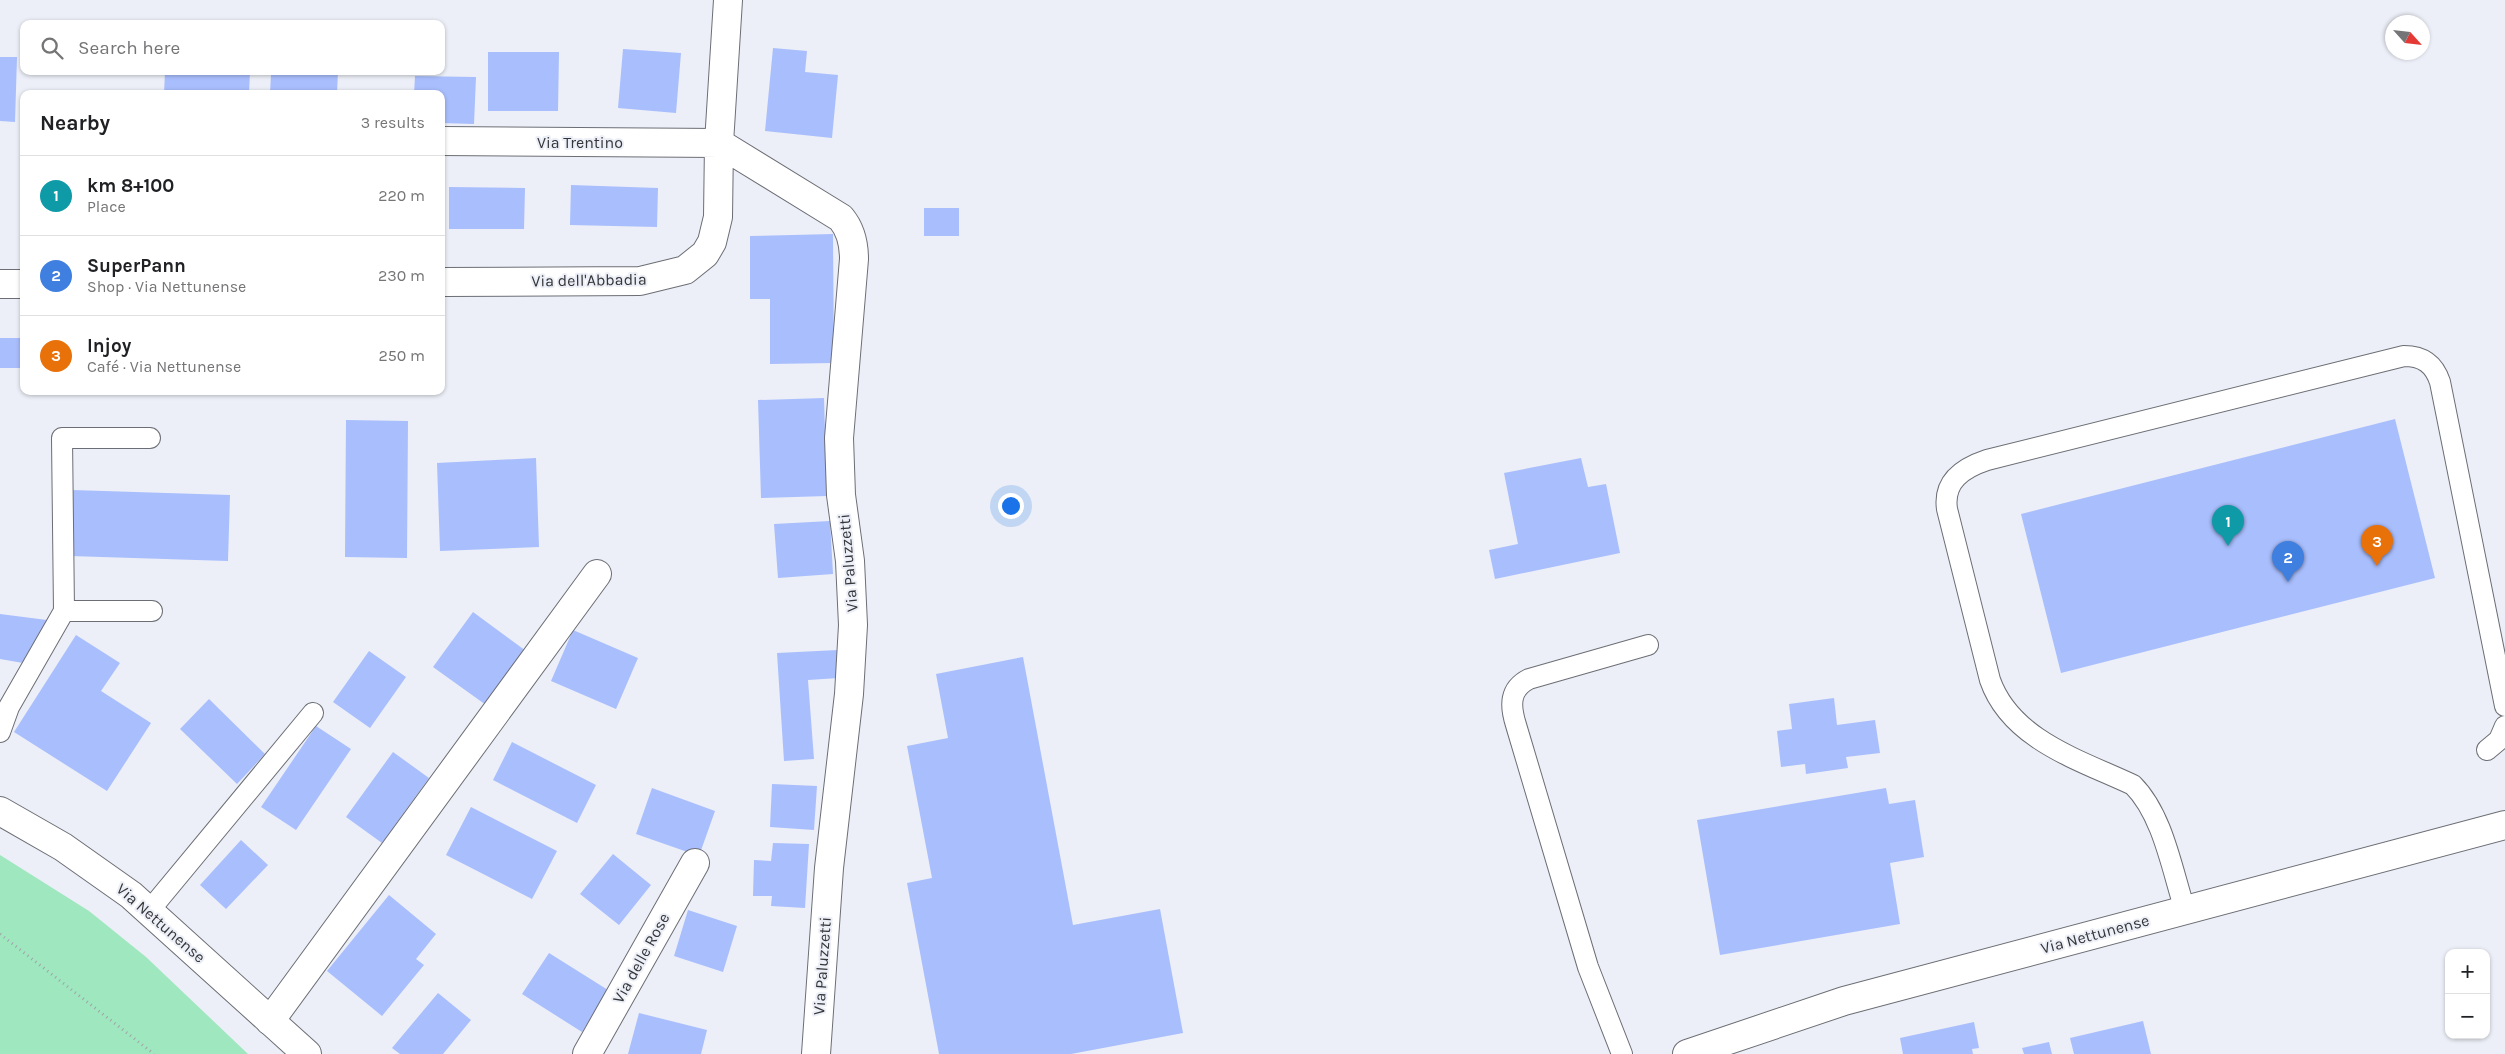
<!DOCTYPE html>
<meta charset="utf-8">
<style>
body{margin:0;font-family:Karla,sans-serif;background:#f6f6f6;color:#202124}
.controls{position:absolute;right:15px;bottom:15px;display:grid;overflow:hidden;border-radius:10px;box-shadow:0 1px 4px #0004}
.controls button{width:45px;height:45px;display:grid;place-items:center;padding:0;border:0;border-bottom:1px solid #e0e0e0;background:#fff;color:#202124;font:25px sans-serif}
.compass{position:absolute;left:2385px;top:15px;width:45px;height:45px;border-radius:50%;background:#fff;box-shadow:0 1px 4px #0004;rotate:117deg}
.you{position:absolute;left:1010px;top:505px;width:18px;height:18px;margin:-12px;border:4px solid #fff;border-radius:50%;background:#1a73e8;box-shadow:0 0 0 8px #1a73e833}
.badge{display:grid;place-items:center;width:32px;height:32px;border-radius:50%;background:#111827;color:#fff;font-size:16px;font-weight:700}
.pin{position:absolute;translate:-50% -41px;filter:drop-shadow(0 1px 2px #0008)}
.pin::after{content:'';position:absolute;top:26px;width:18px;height:15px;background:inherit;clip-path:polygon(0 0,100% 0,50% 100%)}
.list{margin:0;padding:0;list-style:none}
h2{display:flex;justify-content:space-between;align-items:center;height:65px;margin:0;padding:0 20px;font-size:21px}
h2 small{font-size:16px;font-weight:400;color:#757577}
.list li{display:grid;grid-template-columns:32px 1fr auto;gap:15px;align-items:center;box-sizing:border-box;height:80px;padding:0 20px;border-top:1px solid #e0e0e0}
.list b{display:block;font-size:19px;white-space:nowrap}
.list p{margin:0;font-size:16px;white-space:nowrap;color:#757577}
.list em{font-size:16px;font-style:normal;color:#757577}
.icon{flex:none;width:28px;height:28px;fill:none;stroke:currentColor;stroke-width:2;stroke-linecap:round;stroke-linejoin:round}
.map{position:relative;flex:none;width:2505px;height:1054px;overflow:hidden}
.search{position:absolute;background:#fff;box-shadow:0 1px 4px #0004;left:20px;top:20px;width:425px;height:55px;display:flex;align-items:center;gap:12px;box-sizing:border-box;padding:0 18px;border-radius:10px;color:#757577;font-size:19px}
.panel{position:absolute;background:#fff;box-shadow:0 1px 4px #0004;left:20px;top:90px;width:425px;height:305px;border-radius:10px}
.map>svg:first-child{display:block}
.green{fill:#9ee7bf}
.building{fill:#a9befd}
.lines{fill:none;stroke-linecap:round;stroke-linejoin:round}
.service-casing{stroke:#6c6e75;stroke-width:22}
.minor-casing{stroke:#6c6e75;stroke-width:30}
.primary-casing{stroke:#6c6e75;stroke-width:30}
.path{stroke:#a1a3a9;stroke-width:3;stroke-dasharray:1 4;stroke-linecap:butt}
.service{stroke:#fff;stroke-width:20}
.minor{stroke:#fff;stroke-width:28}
.primary{stroke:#fff;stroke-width:28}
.labels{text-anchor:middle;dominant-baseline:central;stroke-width:4;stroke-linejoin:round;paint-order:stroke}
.street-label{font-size:16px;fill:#353639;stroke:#eceff7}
</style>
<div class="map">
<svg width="2505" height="1054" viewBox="0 0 2505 1054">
<rect width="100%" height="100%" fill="#eceff7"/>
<path class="green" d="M0,855L89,911L146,957L248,1054H0Z"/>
<path class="building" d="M773,48L807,51L805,72L838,75L832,138L765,131Z
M623,49L681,53L676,113L618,108Z
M488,52H559L558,111H488Z
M0,57H17L15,122L0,121Z
M165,71H250L249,94H164Z
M258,71H338L337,94H270L271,74Z
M415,76L476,77L474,124L441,123V94H414Z
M571,185L658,188L657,227L570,225Z
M449,187L525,188L524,229H449Z
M924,208H959V236H924Z
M833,234L834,363L770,364V299H750V236Z
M0,338H24V368H0Z
M824,398L827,496L761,498L758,400Z
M2395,419L2435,578L2061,673L2021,514Z
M346,420L408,421L407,558L345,557Z
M536,458L539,547L440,551L437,463Z
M1581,458L1588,487L1606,484L1620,553L1495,579L1489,550L1518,544L1504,473Z
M72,490L230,495L228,561L70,556Z
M830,521L833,574L778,578L774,524Z
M473,612L526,651L486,705L433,667Z
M0,614L47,620L23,663L0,659Z
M573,630L638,658L616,709L551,681Z
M76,635L120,663L101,691L151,723L107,791L14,732Z
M838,650L839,678L808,680L814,759L784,761L777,653Z
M369,651L406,677L370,728L333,702Z
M1023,657L1073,925L1160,909L1183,1033L1071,1054H939L907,883L932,878L907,746L948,738L936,674Z
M1834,698L1837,725L1875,720L1880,753L1846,757L1848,768L1806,774L1805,764L1781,767L1777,731L1792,729L1789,704Z
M209,699L265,754L237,784L180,729Z
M316,726L351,749L296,830L261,807Z
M512,742L596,785L577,823L493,780Z
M393,752L429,778L382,843L346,817Z
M772,784L817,786L814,830L770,827Z
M652,788L715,811L699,856L636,834Z
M1886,788L1889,804L1915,800L1924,857L1890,863L1900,924L1720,955L1697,820Z
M471,807L557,851L532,899L446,855Z
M241,840L268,865L226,909L200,885Z
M773,843L809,844L805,908L771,906L772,896H753L754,860L771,861Z
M613,854L651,885L619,925L580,894Z
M389,895L436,934L416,959L424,965L382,1016L327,971Z
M688,910L737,926L723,972L674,956Z
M549,953L608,990L582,1032L522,994Z
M438,993L471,1020L443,1054H400L392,1048Z
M639,1013L707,1030L701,1054H628Z
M2143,1021L2151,1054H2074L2070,1038Z
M1974,1022L1979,1048L1972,1049L1973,1054H1903L1900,1038Z
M2049,1042L2052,1054H2024L2022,1048Z"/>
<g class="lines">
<g class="service-casing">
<path id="service" d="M64,611H152
M0,732L9,707L64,611L62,438H150
M2487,750L2499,740L2505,726
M2185,910C2172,870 2163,815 2133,785C2080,760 2011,740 1990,680L1947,509C1943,481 1963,468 1987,460L2404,356C2423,356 2434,364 2440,382L2505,706
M149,911L313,713
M1622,1054L1588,967L1516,725C1510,706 1509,689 1529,679L1648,645"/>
</g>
<g class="minor-casing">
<path id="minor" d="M441,141L719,143
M719,143L841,218C851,230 854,244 854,259L839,438L841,495L850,561L853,625L849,694L829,868L816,1054
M441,282L640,281L685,270L705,254L712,242L718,217L719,143L728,0
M0,284H24
M270,1021L597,574
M587,1054L695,863"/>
</g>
<g class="primary-casing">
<path id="primary" d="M0,811L63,847L131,895L307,1054
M1687,1054L1844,1001L2505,825"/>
</g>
<path class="path" d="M0,934L154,1054"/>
<use href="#service" class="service"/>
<use href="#minor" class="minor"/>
<use href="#primary" class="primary"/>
</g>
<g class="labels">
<g class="street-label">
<text x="580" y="142">Via Trentino</text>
<text transform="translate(589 280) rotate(-1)">Via dell'Abbadia</text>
<text transform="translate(848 563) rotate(-95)">Via Paluzzetti</text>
<text transform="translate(161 923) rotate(41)">Via Nettunense</text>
<text transform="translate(2095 934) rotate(-15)">Via Nettunense</text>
<text transform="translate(641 958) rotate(-61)">Via delle Rose</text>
<text transform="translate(822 966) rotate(-86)">Via Paluzzetti</text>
</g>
</g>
</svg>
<div class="controls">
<button>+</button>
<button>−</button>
</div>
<svg class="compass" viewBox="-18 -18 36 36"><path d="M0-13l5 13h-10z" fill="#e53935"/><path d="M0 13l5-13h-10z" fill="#757577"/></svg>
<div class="you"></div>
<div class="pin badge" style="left:2228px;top:546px;background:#0f9aa8">1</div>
<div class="pin badge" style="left:2288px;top:582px;background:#3f7fe0">2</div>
<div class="pin badge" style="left:2377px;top:566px;background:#e8710a">3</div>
<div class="search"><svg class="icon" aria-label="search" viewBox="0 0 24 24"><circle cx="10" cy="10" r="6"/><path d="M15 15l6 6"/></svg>Search here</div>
<section class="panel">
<h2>Nearby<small>3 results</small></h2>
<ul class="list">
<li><span class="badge" style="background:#0f9aa8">1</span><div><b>km 8+100</b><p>Place</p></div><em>220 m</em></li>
<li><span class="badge" style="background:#3f7fe0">2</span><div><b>SuperPann</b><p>Shop · Via Nettunense</p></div><em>230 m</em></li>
<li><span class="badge" style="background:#e8710a">3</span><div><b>Injoy</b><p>Café · Via Nettunense</p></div><em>250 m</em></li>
</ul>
</section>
</div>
